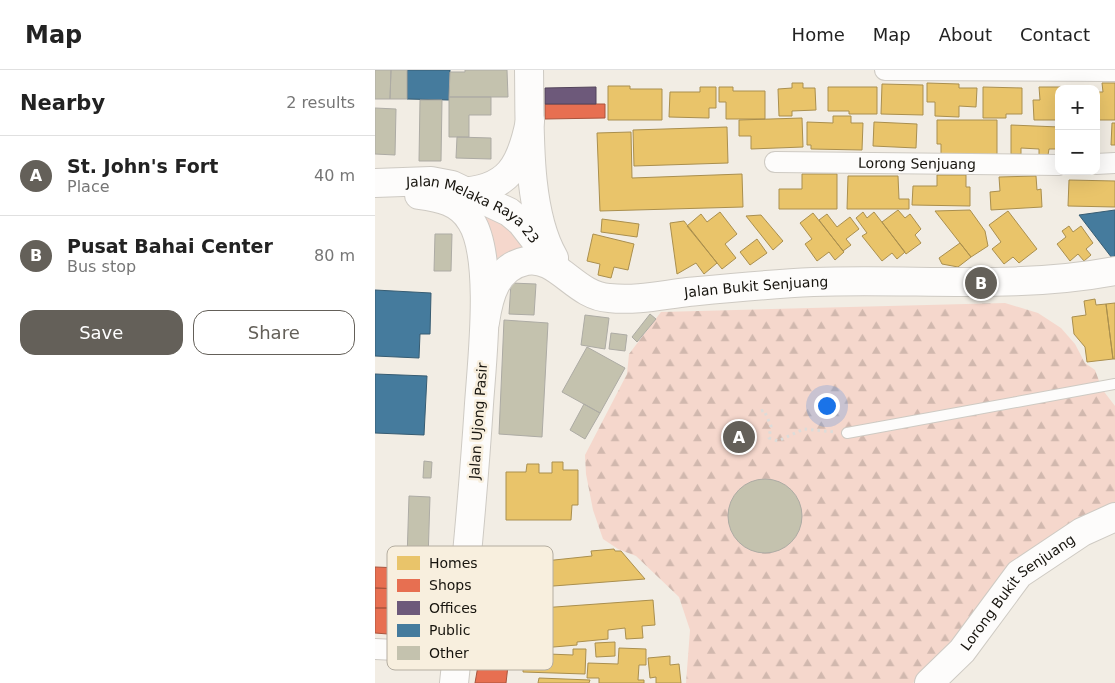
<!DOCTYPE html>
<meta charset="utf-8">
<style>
body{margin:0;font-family:"DejaVu Sans",sans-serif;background:#f6f6f6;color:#222}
.controls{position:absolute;right:15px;top:15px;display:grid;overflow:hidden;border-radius:10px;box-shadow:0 5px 20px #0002}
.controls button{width:45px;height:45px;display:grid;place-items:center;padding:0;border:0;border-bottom:1px solid #e0e0e0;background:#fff;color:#222;font:25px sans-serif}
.you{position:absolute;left:451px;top:335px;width:18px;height:18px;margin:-12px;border:4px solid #fff;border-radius:50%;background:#1a73e8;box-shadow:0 0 0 8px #1a73e833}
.badge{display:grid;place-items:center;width:32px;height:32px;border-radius:50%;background:#646059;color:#fff;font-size:16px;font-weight:700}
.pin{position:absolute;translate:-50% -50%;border:2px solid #fff;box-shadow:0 1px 5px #0006}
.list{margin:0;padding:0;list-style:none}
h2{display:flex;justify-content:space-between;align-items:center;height:65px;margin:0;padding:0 20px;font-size:21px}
h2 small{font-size:16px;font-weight:400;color:#767676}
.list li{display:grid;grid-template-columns:32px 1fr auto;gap:15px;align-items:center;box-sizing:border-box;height:80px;padding:0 20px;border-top:1px solid #e0e0e0}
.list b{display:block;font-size:19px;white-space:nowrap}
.list p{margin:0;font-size:16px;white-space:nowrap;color:#767676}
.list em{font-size:16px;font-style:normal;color:#767676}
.actions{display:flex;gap:10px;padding:15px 20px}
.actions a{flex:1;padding:11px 0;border:1px solid #646059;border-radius:15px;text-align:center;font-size:18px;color:#646059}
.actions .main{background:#646059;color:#fff}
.map{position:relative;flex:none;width:740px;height:613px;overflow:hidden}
header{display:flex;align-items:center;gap:30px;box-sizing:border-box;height:70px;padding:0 25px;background:#fff;border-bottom:1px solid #e0e0e0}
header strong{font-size:24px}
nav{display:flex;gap:28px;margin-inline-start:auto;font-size:18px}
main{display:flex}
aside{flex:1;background:#fff}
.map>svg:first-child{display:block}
.grass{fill:#f5d7cc}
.forest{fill:url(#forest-firs)}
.homes{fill:#e9c46a;stroke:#aa8f4e}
.shops{fill:#e76f51;stroke:#a9543d}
.offices{fill:#6d597a;stroke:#53445a}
.public{fill:#457b9d;stroke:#375c72}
.building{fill:#c4c2ae;stroke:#adaba4}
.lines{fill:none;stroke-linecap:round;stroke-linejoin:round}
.service-casing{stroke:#cecac3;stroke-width:12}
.minor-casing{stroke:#cecac3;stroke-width:22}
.secondary-casing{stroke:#cecac3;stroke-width:30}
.primary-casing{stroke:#cecac3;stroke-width:30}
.path{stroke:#dddcd9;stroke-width:3;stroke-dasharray:2.5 4;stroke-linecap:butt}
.service{stroke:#fdfcfb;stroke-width:10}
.minor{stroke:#fdfcfb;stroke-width:20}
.secondary{stroke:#fdfcfb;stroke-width:28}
.primary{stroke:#fdfcfb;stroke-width:28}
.labels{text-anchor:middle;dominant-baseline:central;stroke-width:5;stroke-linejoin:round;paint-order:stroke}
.street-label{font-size:14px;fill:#17140e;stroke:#f8efde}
.key{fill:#f8efde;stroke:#b4ada0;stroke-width:1}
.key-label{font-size:14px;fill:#17140e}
</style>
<header>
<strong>Map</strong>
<nav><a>Home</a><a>Map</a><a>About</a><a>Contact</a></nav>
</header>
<main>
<aside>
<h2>Nearby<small>2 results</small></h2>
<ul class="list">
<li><span class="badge">A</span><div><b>St. John's Fort</b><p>Place</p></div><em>40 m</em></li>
<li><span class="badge">B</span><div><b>Pusat Bahai Center</b><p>Bus stop</p></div><em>80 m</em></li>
</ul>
<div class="actions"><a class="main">Save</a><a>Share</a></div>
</aside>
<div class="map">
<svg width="740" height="613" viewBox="0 0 740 613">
<defs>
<pattern id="forest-firs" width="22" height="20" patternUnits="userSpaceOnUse" patternTransform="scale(1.25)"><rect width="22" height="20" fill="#f5d7cc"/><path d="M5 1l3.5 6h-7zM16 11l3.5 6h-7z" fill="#d1b8ae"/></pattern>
</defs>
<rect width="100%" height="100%" fill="#f2ede4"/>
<path class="grass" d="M122,141L156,181C138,180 128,182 115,194L103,142Z"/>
<path class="forest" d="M630,233L663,243L686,258L700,274L710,293L720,300L727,319L740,336V435L568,583L538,613H311L315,560L304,527L261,486L243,479L228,469L218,440L211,404L210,385L252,304L254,284L286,242Z"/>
<path class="homes" d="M417,13H428V18H440L441,40L417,41V46H404L403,19L417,18Z
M552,13L584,14V18H602L601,37L584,36V47L560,46V32H552Z
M727,13H740V50H721V22H728Z
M507,14L548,15V45L506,44Z
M233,16H255V19H287V50H233Z
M325,17H341V38H334V48L294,47L295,22H325Z
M344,17H358V21H390V49H351V32H344Z
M453,17H502V44H474V41H453Z
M608,17L647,18V44H631V48H608Z
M664,17H707V19H684V50H659L658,30H665Z
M458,46H476V53H488L487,80L436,79V75H432V52L458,53Z
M427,48L428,77L376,79V66H364V50Z
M562,50H622V85H566V74H562Z
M499,52L542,54L541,78L498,76Z
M737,53H740V75H736Z
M636,55L684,57V79H674L673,85H664V79L646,78V84H636Z
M352,57L353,93L259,96L258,60Z
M256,62L257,108L367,104L368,137L225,141L222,63Z
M427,104H462V139H404V119H427Z
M562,105H591V117H595V136L537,135L538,116H562Z
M473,106H523L524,129H534V139H472Z
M661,106L662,120L666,119L667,137L616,140L615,122L625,121L624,107Z
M694,110L740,111V137L693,136Z
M523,140L530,148L535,144L546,159L540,165L546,173L531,184L507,152Z
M595,140L610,161L613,176L596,187L560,141Z
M633,141L662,179L644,193L638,187L629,194L617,179L626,172L614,155Z
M345,142L362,164L350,174L361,188L347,199L312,156L326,144L332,152Z
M488,142L492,148L499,142L530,182L522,189L517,183L507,191L487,166L492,163L481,148Z
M438,143L469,182L460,190L454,182L442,191L430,174L437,169L425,153Z
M452,144L462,157L475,147L484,159L471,169L476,175L468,181L444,150Z
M386,145L408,171L398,180L371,146Z
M227,149L264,154L262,167L226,162Z
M309,151L342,193L329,204L321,193L302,204L295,153Z
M694,156L698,162L706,156L718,173L711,179L716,185L709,191L703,184L695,191L682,174L691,167L687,161Z
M218,164L259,174L253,200L239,197L236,208L223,205L225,194L212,191Z
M382,169L392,183L375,195L365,182Z
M585,173L596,187L583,197L567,194L564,188Z
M720,229L721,235L731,234L738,289L712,292L710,277L699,264L697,247L711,245L709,231Z
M740,233V289H738L731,234Z
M177,392H188V400H203V435H197L196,450H131V402H151L152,394H164V403H177Z
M239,479L240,481H246L270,509L152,518L151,515L147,516L145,498L151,497V493L217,486L216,481Z
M278,530L280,555L267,556L268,568L251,569L250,558L233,560V569L202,572V575L155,579L152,539Z
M240,572V586L221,587L220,573Z
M244,578L271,579V595H264L263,610H269V613H224V608H212L213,593L243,594Z
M198,579H211L210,604L148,602L149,583L198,585Z
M295,586V595L304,594L306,613H281V607L275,608L273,588Z
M164,608L215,610L214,613H163Z"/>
<path class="shops" d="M170,34H230V48L170,49Z
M0,497L26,498V519L0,518Z
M0,518L26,519L25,538H0Z
M0,538H25L24,553L13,564L0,563Z
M134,587L131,613H100L104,590Z"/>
<path class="offices" d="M221,17V34H170V18Z"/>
<path class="public" d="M32,0H75L74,30L32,29Z
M740,140V186L737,188L704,145Z
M0,220L56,223L55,264H45L44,288L0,286Z
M0,304L52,306L49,365L0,363Z"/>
<path class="building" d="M0,0H16L15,29H0Z
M16,0H32V29H15Z
M90,0H132L133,27H74L75,2H90Z
M74,27H116V45H94V67H74Z
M45,30H67L66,91H44Z
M0,38L21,39L20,85L0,84Z
M82,67L116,68V89L81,88Z
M60,164H77L76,201H59Z
M136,213L161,214L159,245L134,244Z
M275,244L281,249L262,272L257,267Z
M210,245L234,248L230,279L206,275Z
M129,250L173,253L167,367L124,364Z
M236,263L252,265L250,281L234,279Z
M212,277L250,298L225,343L187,322Z
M209,334L225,343L210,369L195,360Z
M49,391L57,392L56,408H48Z
M353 446a37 37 0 1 1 74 0a37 37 0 1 1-74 0Z
M34,426L55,427L53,490L32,489Z"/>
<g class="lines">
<g class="service-casing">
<path id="service" d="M472,363L740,314"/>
</g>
<g class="minor-casing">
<g id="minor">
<path d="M510,0L740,1"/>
<path id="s1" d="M400,92L684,95"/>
<path d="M721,94L740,93"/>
<path d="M0,579L82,583"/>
<path d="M34,579L38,505"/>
</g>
</g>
<g class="secondary-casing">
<path id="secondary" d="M154,0C155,56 151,140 179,188"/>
</g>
<g class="primary-casing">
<g id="primary">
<path id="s2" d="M0,113L56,111L77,115L134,142L146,152L181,197"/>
<path d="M84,122C134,120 146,95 155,51"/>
<path d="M44,125C65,128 84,131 96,151C119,187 107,290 104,334C98,427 89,520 79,613"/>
<path id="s3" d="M110,252C114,226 121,197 151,191C182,185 200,226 234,228C261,231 287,225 313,222C355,218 396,214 438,212C539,208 640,220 740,201"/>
<path id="s4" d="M554,613L587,581L644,504L707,462L740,447"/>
</g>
</g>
<path class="path" d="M386,341L389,340L396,356L394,368L403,371L429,359L460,362"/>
<use href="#service" class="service"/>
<use href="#minor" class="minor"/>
<use href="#secondary" class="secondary"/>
<use href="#primary" class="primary"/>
</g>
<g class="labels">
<g class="street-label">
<text stroke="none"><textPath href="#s1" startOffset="142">Lorong Senjuang</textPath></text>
<text stroke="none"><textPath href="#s2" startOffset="106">Jalan Melaka Raya 23</textPath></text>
<text stroke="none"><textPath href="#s3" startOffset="320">Jalan Bukit Senjuang</textPath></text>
<text transform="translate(103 351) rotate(-86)">Jalan Ujong Pasir</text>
<text stroke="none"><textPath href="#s4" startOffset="128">Lorong Bukit Senjuang</textPath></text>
</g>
</g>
<rect x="12" y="476" width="166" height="124" rx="8" class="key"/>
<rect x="22" y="486" width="23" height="14" fill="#e9c46a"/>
<rect x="22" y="509" width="23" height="13" fill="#e76f51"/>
<rect x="22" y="531" width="23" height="14" fill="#6d597a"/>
<rect x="22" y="554" width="23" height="13" fill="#457b9d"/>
<rect x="22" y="576" width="23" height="14" fill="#c4c2ae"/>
<g class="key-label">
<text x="54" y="498">Homes</text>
<text x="54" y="520">Shops</text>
<text x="54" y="543">Offices</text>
<text x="54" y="565">Public</text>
<text x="54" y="588">Other</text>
</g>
</svg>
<div class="controls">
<button>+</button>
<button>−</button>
</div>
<div class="you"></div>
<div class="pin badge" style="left:364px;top:367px">A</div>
<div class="pin badge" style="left:606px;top:213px">B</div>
</div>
</main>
